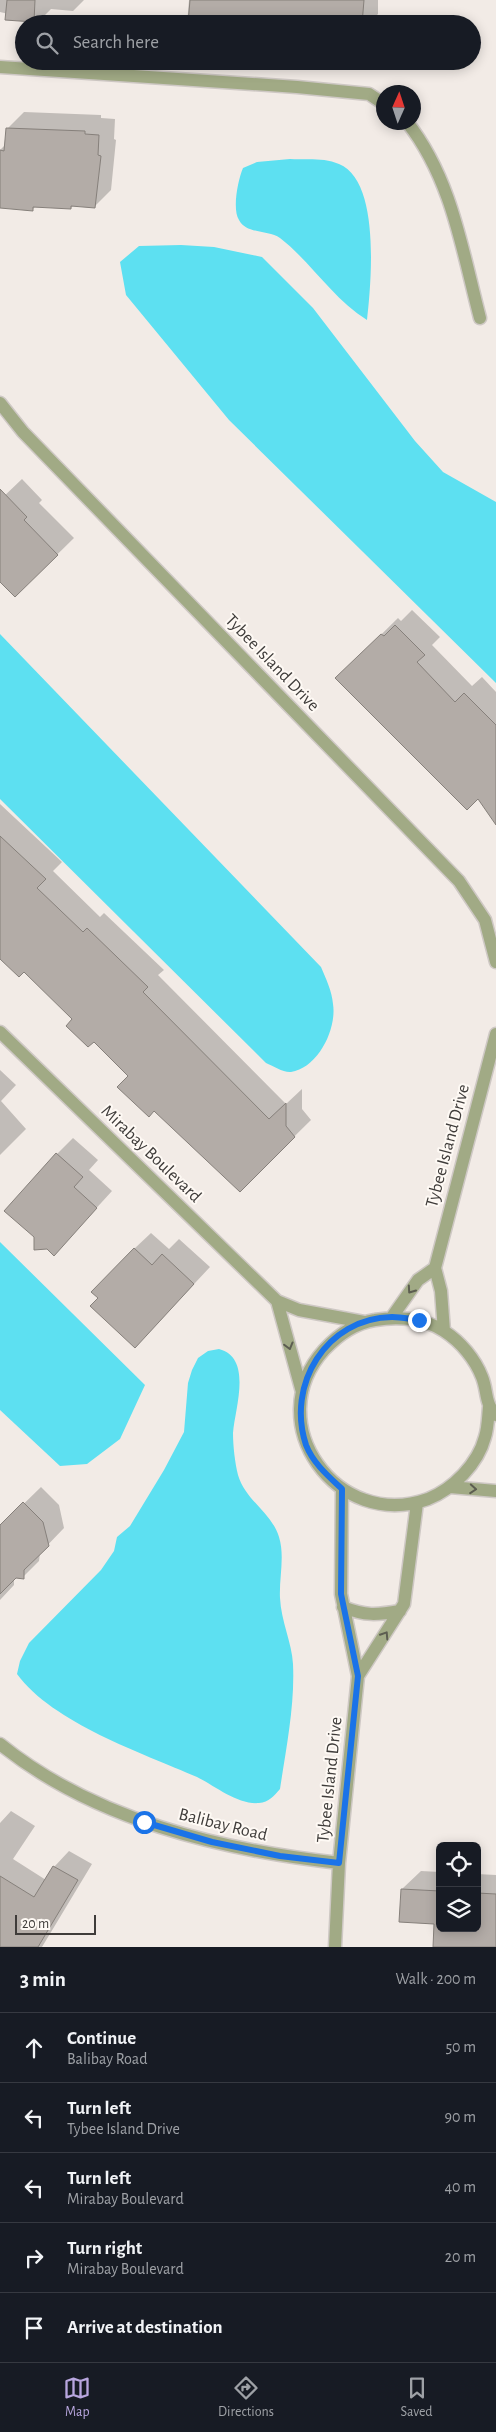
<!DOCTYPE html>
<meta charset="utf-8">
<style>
body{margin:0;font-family:"Alegreya Sans",sans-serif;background:#20242c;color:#f1f3f6}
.controls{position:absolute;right:15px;bottom:15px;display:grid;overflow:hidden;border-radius:8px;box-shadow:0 2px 12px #0003}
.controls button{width:45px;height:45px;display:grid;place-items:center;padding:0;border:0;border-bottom:1px solid #363941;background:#171b24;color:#f1f3f6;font:25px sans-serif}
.compass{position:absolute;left:376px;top:85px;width:45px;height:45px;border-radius:50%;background:#171b24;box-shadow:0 2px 12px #0003;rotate:3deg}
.scale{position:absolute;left:15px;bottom:12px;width:81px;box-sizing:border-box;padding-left:5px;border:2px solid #3f3c3a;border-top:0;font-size:14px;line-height:18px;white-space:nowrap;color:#3f3c3a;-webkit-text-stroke:4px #fef9f4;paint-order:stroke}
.stop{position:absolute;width:15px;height:15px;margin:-11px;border:4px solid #1a73e8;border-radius:50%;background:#fff}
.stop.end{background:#1a73e8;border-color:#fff;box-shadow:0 1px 5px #0008}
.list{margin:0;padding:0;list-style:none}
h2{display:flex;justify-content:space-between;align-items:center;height:65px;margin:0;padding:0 20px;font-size:21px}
h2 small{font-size:16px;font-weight:400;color:#9ea1a6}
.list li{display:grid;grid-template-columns:32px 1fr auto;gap:15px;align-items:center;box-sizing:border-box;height:70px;padding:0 20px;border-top:1px solid #363941}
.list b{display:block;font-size:19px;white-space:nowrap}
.list p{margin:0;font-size:16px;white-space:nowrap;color:#9ea1a6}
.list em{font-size:16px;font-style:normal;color:#9ea1a6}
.icon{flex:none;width:28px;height:28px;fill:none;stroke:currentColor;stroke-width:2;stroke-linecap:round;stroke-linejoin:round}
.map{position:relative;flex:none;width:496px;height:1947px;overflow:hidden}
.search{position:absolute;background:#171b24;box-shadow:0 2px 12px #0003;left:15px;right:15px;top:15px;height:55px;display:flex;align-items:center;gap:12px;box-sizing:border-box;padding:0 18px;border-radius:28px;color:#9ea1a6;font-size:19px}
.sheet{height:415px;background:#171b24}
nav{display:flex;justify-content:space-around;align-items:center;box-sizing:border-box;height:70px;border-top:1px solid #363941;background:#171b24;font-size:14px;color:#9ea1a6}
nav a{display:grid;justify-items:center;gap:2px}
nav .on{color:#b8a6de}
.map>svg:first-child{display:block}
.water{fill:#5de0f1}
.shadow{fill:#0003}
.building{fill:#b3aca7;stroke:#86807b}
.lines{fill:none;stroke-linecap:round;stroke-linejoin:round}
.minor-casing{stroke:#cec8c4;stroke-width:15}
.minor{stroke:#a1aa85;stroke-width:12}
.oneway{stroke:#5c5d50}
.route{stroke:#1a73e8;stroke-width:6}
.labels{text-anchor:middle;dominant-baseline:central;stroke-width:4;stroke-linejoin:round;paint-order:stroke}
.street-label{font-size:18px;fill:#3f3c3a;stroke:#fef9f4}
</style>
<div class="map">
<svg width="496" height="1947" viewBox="0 0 496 1947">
<rect width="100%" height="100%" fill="#f2ebe6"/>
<path class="water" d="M290,159C305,160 324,157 339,164C381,181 371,284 367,320C333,299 311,262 280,238C268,230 246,234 239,220C232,209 238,180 243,168L257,162Z
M181,245L214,247L262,257L313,308L415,441L443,472L496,502V683L229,420L126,295L120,262L139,246Z
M0,634L321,967C326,979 332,991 333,1004C337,1029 318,1068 291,1072C284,1073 273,1066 266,1063L0,799Z
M0,1242L145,1385L120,1439L87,1464L60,1466L0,1410Z
M219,1349C253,1358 235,1408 233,1433C233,1446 235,1463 238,1475C245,1500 272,1513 279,1537C285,1556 279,1578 280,1598C281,1621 292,1643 293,1664C295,1705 286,1749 280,1789C274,1796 269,1802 259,1803C238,1805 215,1786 197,1777C142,1753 53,1723 17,1674L20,1661L29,1643L101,1570L114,1551L117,1537L130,1526L164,1470L184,1432L188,1383L192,1370L198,1358L208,1351Z"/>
<path class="shadow" d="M0,0H84L73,11L51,9L44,16H38L34,20L0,12Z
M189,0H378V14L368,24H187Z
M24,112L101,115V118L115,119L114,139L116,140L111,190L94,207L74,205L71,208L36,206L33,209L0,207V150L6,144L7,129Z
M22,479L42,500L39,503L74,538L15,596L0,580V500Z
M412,610L440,637L432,645L472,686L482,677L496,692V823L478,797L420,760L418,761L337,678L398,618L401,621Z
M0,804L62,862L53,871L100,917L104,913L164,970L158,975L286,1104L302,1089V1109L311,1120L240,1190L24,970L0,958Z
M0,1070L16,1085L1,1101L26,1129L0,1155Z
M73,1138L98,1160L89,1170L112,1191L70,1237L57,1154Z
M151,1233L169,1249L179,1239L210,1267L151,1330L99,1298L134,1249Z
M41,1487L59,1505L64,1528L40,1553L39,1561L23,1577L14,1578V1585L0,1600V1527Z
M11,1811L35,1826L13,1859L46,1880L54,1867L69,1851L92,1864L42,1947H6L0,1943V1823Z
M421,1871L440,1872V1928H477V1874L496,1875V1947H435V1923L402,1889Z"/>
<path class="building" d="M7,0H35L34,22L5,20Z
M190,0H364L362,24H188Z
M6,128L85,131V134L99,135L98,155L101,156L95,208L71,206V209L33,207V211L0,208V150L4,151Z
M0,489L27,517L24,520L58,555L15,597L0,582Z
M395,625L425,655L417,662L455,702L464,693L496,725V825L478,799L467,810L335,678L381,634L384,636Z
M0,836L46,879L37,888L83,932L87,928L148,987L143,992L269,1119L286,1103V1126L295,1137L240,1192L154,1111L149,1117L117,1087L128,1076L94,1042L88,1047L66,1026L72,1019L24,972L19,977L0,959Z
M56,1153L83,1177L74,1187L97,1208L54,1256L47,1249L34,1250V1237L4,1211Z
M134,1248L152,1265L162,1254L194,1284L135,1348L90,1306L98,1298L91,1292Z
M23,1502L43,1522L49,1546L24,1570V1579L16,1578L0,1594V1525Z
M53,1866L78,1880L38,1947H0V1876L34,1897Z
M401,1889L440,1891V1928H477V1893L496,1894V1947H433L434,1924L399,1922Z"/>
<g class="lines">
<g class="minor-casing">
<path id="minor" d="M0,67L297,87L369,94L384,104
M407,122C452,179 462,250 480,318
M0,403L23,432L459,881L485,920L496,962
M0,1032L277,1301L299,1310L364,1322
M277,1301L302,1392
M392,1317L418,1280L435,1268
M444,1331L441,1291L435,1268L496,1034
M489,1407C488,1417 488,1428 485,1437C478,1464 453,1489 428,1499C337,1532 259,1422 324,1350C338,1335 355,1323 375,1320C398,1316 424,1318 444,1331C461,1342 475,1359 482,1377C488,1392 484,1402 496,1415
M450,1487L496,1491
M343,1607C365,1616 377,1615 400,1611
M358,1676L404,1604L417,1503
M0,1744C94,1820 221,1850 339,1863
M335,1947L339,1863L358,1676L341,1594L342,1489"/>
</g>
<use href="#minor" class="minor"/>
</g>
<defs><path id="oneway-chevron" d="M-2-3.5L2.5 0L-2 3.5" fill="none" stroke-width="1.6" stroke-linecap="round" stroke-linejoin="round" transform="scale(1.25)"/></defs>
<g class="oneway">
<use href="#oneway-chevron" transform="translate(411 1290) rotate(125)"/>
<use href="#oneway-chevron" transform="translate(289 1346) rotate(75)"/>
<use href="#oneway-chevron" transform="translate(473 1489) rotate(4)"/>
<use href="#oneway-chevron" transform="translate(385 1635) rotate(-57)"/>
</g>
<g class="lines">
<path class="route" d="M144,1822L212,1842L280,1856L339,1863L358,1676L341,1594L342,1489C328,1476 313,1463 306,1445C286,1385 326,1318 392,1317C401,1317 410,1319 419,1320"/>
</g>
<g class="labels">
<g class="street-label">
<text transform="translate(272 663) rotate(46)">Tybee Island Drive</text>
<text transform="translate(448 1146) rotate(-75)">Tybee Island Drive</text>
<text transform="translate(151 1154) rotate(44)">Mirabay Boulevard</text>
<text transform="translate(330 1780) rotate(-84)">Tybee Island Drive</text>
<text transform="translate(223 1825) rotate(14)">Balibay Road</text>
</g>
</g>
</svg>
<div class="controls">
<button><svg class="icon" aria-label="locate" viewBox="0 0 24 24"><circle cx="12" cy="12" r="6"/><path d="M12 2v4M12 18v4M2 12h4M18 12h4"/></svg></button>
<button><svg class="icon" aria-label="layers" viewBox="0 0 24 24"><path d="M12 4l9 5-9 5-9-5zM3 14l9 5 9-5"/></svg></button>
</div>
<svg class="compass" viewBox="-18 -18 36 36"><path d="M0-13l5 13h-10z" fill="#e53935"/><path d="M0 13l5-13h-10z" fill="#9ea1a6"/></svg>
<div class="scale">20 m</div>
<div class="stop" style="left:144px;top:1822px"></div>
<div class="stop end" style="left:419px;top:1320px"></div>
<div class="search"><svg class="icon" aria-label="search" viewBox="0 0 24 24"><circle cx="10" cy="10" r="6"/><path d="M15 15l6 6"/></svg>Search here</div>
</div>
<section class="sheet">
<h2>3 min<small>Walk · 200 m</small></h2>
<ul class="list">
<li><svg class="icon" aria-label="ahead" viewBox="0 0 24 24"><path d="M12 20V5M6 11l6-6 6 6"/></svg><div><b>Continue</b><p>Balibay Road</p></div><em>50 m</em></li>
<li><svg class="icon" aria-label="left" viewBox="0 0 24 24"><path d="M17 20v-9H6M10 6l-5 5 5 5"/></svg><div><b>Turn left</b><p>Tybee Island Drive</p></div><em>90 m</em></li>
<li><svg class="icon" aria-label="left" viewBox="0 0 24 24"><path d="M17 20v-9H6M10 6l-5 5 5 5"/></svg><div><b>Turn left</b><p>Mirabay Boulevard</p></div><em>40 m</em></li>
<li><svg class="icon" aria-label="right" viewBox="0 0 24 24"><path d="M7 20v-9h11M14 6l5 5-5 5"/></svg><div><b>Turn right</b><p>Mirabay Boulevard</p></div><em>20 m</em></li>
<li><svg class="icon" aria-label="arrive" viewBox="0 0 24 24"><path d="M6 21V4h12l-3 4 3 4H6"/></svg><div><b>Arrive at destination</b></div></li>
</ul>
</section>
<nav>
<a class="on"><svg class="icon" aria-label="map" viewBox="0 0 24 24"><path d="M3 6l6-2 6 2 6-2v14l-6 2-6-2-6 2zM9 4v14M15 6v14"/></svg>Map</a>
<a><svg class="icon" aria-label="directions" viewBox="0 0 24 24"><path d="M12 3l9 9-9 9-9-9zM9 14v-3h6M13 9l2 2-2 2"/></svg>Directions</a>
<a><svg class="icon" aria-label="saved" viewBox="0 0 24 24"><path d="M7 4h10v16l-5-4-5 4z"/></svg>Saved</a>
</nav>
